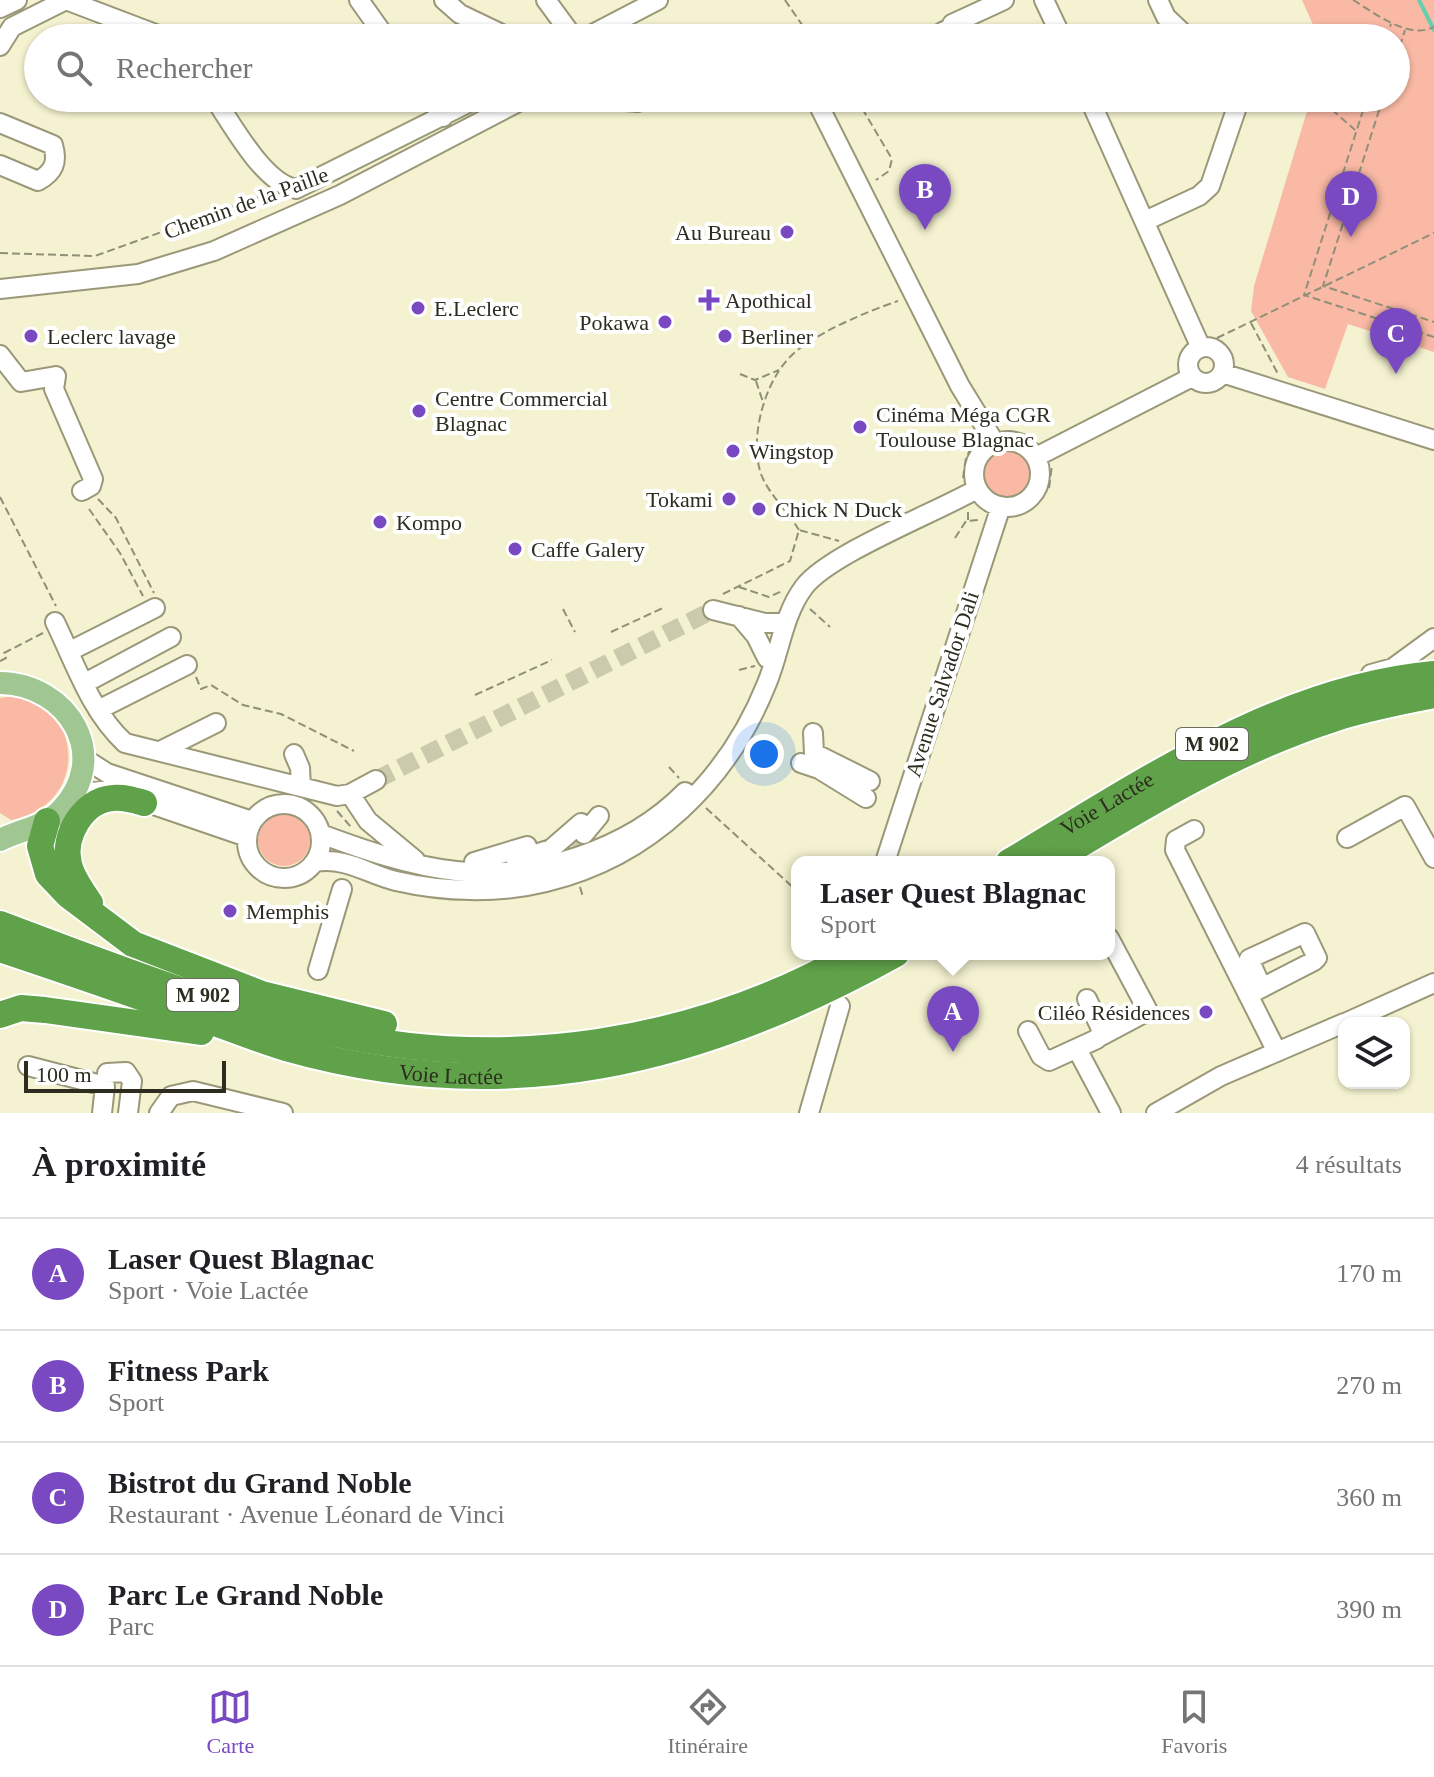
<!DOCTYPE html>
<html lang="fr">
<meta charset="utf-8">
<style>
body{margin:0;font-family:Georgia,serif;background:#f6f6f6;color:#202124}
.controls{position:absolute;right:24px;bottom:24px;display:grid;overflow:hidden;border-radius:16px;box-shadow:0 2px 6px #0004}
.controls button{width:72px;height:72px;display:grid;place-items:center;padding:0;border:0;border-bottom:2px solid #e0e0e0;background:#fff;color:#202124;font:40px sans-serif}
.scale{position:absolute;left:24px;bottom:20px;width:202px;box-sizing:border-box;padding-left:8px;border:4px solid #2c2c1f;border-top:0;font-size:22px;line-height:28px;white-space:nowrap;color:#2c2c1f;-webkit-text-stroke:6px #fff;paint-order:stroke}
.you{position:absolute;left:764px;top:754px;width:28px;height:28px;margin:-20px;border:6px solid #fff;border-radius:50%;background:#1a73e8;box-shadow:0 0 0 12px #1a73e833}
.badge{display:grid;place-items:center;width:52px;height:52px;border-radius:50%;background:#7949c1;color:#fff;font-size:26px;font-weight:700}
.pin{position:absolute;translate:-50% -66px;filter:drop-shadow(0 2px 4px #0008)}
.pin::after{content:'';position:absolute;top:42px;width:28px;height:24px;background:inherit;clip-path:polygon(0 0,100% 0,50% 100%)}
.popup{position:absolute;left:791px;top:856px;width:324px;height:104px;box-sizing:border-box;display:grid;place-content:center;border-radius:16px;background:#fff;filter:drop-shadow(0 2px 6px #0005);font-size:26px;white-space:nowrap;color:#757577}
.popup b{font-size:30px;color:#202124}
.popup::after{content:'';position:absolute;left:50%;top:100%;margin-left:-16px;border:16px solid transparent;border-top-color:#fff}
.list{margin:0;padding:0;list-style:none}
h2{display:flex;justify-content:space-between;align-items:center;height:104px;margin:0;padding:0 32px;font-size:34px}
h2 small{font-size:26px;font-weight:400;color:#757577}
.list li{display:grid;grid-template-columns:52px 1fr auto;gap:24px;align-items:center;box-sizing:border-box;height:112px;padding:0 32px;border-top:2px solid #e0e0e0}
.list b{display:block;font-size:30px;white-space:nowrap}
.list p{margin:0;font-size:26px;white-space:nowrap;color:#757577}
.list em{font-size:26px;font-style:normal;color:#757577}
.icon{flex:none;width:44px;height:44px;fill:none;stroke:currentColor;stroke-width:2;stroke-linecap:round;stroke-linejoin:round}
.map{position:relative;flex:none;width:1434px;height:1113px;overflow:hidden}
.search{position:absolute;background:#fff;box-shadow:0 2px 6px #0004;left:24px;right:24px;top:24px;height:88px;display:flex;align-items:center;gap:20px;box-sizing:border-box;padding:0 28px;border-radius:44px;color:#757577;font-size:30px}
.sheet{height:552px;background:#fff}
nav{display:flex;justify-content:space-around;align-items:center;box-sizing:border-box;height:112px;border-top:2px solid #e0e0e0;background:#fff;font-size:22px;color:#757577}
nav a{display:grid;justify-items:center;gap:4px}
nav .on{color:#7949c1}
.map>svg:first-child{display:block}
.green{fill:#f9b9a5}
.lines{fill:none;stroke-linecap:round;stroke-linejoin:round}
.stream{stroke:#66ceaf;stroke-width:4}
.minor-tunnel{stroke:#cccaad;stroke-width:18;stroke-dasharray:18 9;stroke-linecap:butt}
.minor-casing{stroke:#9a9878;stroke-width:22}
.major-casing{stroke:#fff;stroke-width:26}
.highway-casing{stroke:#fff;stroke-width:30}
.path{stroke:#908f78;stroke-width:2;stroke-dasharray:8 4;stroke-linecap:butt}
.minor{stroke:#fff;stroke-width:18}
.major{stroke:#a0c792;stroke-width:22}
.highway{stroke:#60a249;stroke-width:26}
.poi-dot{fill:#7949c1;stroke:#fff;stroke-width:3}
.labels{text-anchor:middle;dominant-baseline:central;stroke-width:8;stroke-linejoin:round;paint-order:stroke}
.shield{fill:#fff;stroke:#6b6b62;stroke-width:2}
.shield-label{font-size:20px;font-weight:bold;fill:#2c2c1f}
.street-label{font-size:22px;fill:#2c2c1f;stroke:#fff}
.poi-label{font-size:22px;fill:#2c2c1f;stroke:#fff;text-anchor:start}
</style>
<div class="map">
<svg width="1434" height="1113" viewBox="0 0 1434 1113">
<rect width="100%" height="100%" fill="#f4f2d0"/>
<path class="green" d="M1302,0H1434V352L1348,324L1325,389L1288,377L1251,311L1254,286L1311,98H1396V38H1319Z
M984 473a24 24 0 1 1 48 0a24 24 0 1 1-48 0Z
M0,698C77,684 100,803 11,820L0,813Z
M258 840a26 26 0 1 1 52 0a26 26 0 1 1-52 0Z"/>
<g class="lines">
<path class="stream" d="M1419,0L1434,30"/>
<path class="minor-tunnel" d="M376,780L713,610
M550,862L584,834"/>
<g class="minor-casing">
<path id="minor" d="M359,0L386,38
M444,0L460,14L510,38
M546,0L574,38
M1044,0L1062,38
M1158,0L1166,17L1188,38
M0,8L17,0
M949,31L952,24L1004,0
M585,38L658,0
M933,38L944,31L956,38
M0,46L12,27L66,0L166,38
M214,98C233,125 263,183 296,189L478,98
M429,98L443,117
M585,98L638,102L649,98
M815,98L960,386L995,443
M1089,98L1201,348
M0,123L53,145C58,162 54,172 38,181L0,165
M1145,221L1199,196L1210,186L1240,98
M0,289L138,274L214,251L340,195L526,98
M1188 365a18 18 0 1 1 36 0a18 18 0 1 1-36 0Z
M0,355L21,382L56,376L54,389L93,479L91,486L82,491
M1222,373L1434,440
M974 474a33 33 0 1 1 66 0a33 33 0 1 1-66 0Z
M1036,457L1192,377
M713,610L765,623H786
M739,616L756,636L767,658
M55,622C75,663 91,712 125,743L337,796L350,794L376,780
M70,651L155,608
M1371,674L1393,668L1434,638
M85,683L171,637
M98,710L187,665
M813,733L814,753L870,781
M160,751L216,723
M294,754L300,768L301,787
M82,757L107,773L252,821
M801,763L819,769L866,798
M73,794L110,790L247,837
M350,794L368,821L415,860
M247 841a37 37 0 1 1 74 0a37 37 0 1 1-74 0Z
M1194,830L1176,840L1175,850L1277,1052
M321,834C364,850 410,866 456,871C535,880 629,849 685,792
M584,834L599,816
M1347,838L1405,806L1434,858
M516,860L551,849L581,823
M315,862C347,857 367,874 396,881C444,892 498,894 546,882C650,857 728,781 767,683C780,652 783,615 804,587C829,554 937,512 977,489
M474,862L527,846
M885,862L1001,506
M318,970L342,889
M1248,995L1314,961L1317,958L1305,933L1249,959L1262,988
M1345,1023L1434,983
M1028,1031L1041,1056L1049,1061L1097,1039L1102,1031L1087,999
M1101,1036L1148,1011L1109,938
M1077,1049L1111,1113
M28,1066L105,1086L102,1113
M107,1073L126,1072L132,1081L128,1113
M159,1113L171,1096L193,1091L283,1113
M809,1113L840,1006
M1156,1113L1221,1076L1344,1023"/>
</g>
<g class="major-casing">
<path id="major" d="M0,683C69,684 112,757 61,810C44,828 21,829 0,840"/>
</g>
<g class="highway-casing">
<g id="highway">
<path d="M47,821L40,846L48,874L68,895L133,944L262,994L384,1024"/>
<path id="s1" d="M1009,862C1140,784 1278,688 1434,674"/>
<path d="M1051,862C1141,808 1233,751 1333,719C1366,708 1400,702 1434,695"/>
<path d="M90,903C82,891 72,878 69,864C62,836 83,800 113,798C124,797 134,800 144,803"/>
<path d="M0,924C106,964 216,1007 327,1032C505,1073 695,1044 853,954"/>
<path id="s2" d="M0,949C69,972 138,996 206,1020C233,1029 259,1040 286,1048C508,1111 700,1063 896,954"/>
<path d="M0,1015L21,1008L45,1010L201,1032"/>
</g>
</g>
<path class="path" d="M785,0L811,38
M1353,0C1375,13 1408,40 1434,27
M1386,38L1391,24
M1396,58L1405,30
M856,98L892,159L889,171L876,180
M1298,98L1329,107L1355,130
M1367,98L1304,295L1434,337
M1383,98L1323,286L1434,322
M0,253L95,256L270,193
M1251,323L1278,374
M1217,338L1434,233
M740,374L755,380L779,370
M756,381L764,405
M1008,431L1036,437
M963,478L966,458L974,442
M1049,488L1052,465
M0,497L56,606
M98,499L116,518L154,593
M89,509L120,553L143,596
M968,512V521
M799,530C788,512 768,493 761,474C749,439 764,384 789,358C810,335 868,311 898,301
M955,538L966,521L978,520
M739,587L769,597L782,591
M723,594L790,561L799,530L839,541
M563,609L575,632
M810,609L830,627
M611,632L665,607
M0,661L6,658L4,653L43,633
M739,670L755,666
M196,677L201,689L211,685L243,705L281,714L354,751
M475,695L552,660
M669,767L679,778
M706,808L797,891
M337,811L351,827
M580,887L583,897"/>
<use href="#minor" class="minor"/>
<use href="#major" class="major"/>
<use href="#highway" class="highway"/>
</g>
<g class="poi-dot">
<circle cx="787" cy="232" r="8"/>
<path d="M705 288h8v8h8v8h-8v8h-8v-8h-8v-8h8z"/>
<circle cx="418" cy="308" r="8"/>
<circle cx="665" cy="322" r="8"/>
<circle cx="31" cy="336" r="8"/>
<circle cx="725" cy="336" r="8"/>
<circle cx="419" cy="411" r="8"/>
<circle cx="860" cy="427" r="8"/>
<circle cx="733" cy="451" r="8"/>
<circle cx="729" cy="499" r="8"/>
<circle cx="759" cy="509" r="8"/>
<circle cx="380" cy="522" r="8"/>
<circle cx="515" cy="549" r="8"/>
<circle cx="230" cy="911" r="8"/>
<circle cx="1206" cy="1012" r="8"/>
</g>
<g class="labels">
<g class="shield">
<rect x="1176" y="728" width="72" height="32" rx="6"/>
<rect x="167" y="979" width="72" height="32" rx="6"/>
</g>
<g class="shield-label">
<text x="1212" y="744">M 902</text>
<text x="203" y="995">M 902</text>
</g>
<g class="street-label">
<text transform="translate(246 203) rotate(-20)">Chemin de la Paille</text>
<text transform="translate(942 684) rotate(-72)">Avenue Salvador Dali</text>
<text stroke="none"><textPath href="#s1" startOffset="114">Voie Lactée</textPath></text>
<text stroke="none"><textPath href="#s2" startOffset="470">Voie Lactée</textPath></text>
</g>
<g class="poi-label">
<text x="771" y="232" text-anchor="end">Au Bureau</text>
<text x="725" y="300">Apothical</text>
<text x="434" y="308">E.Leclerc</text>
<text x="649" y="322" text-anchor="end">Pokawa</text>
<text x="47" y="336">Leclerc lavage</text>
<text x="741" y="336">Berliner</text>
<text x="435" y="398">Centre Commercial<tspan x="435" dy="25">Blagnac</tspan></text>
<text x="876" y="414">Cinéma Méga CGR<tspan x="876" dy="25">Toulouse Blagnac</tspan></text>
<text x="749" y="451">Wingstop</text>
<text x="713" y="499" text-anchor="end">Tokami</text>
<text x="775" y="509">Chick N Duck</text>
<text x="396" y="522">Kompo</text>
<text x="531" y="549">Caffe Galery</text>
<text x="246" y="911">Memphis</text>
<text x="1190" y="1012" text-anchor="end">Ciléo Résidences</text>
</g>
</g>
</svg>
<div class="controls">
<button><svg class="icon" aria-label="layers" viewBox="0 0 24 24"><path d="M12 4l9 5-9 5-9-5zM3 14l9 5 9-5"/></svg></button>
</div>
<div class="scale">100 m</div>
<div class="you"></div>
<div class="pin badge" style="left:953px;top:1052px">A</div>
<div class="popup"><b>Laser Quest Blagnac</b>Sport</div>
<div class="pin badge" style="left:925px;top:230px">B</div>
<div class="pin badge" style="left:1396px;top:374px">C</div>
<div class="pin badge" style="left:1351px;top:237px">D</div>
<div class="search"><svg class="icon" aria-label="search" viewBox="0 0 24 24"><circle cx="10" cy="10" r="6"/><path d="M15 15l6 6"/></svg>Rechercher</div>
</div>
<section class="sheet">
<h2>À proximité<small>4 résultats</small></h2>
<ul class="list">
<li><span class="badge">A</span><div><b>Laser Quest Blagnac</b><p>Sport · Voie Lactée</p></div><em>170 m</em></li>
<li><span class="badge">B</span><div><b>Fitness Park</b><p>Sport</p></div><em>270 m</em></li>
<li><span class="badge">C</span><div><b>Bistrot du Grand Noble</b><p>Restaurant · Avenue Léonard de Vinci</p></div><em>360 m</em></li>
<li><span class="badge">D</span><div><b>Parc Le Grand Noble</b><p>Parc</p></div><em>390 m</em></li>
</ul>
</section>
<nav>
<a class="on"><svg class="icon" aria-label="map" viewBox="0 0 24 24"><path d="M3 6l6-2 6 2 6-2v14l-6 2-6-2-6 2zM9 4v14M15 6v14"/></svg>Carte</a>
<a><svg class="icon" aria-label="directions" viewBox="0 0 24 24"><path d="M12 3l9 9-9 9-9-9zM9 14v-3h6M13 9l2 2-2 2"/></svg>Itinéraire</a>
<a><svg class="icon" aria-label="saved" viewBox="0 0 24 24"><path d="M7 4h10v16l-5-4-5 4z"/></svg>Favoris</a>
</nav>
